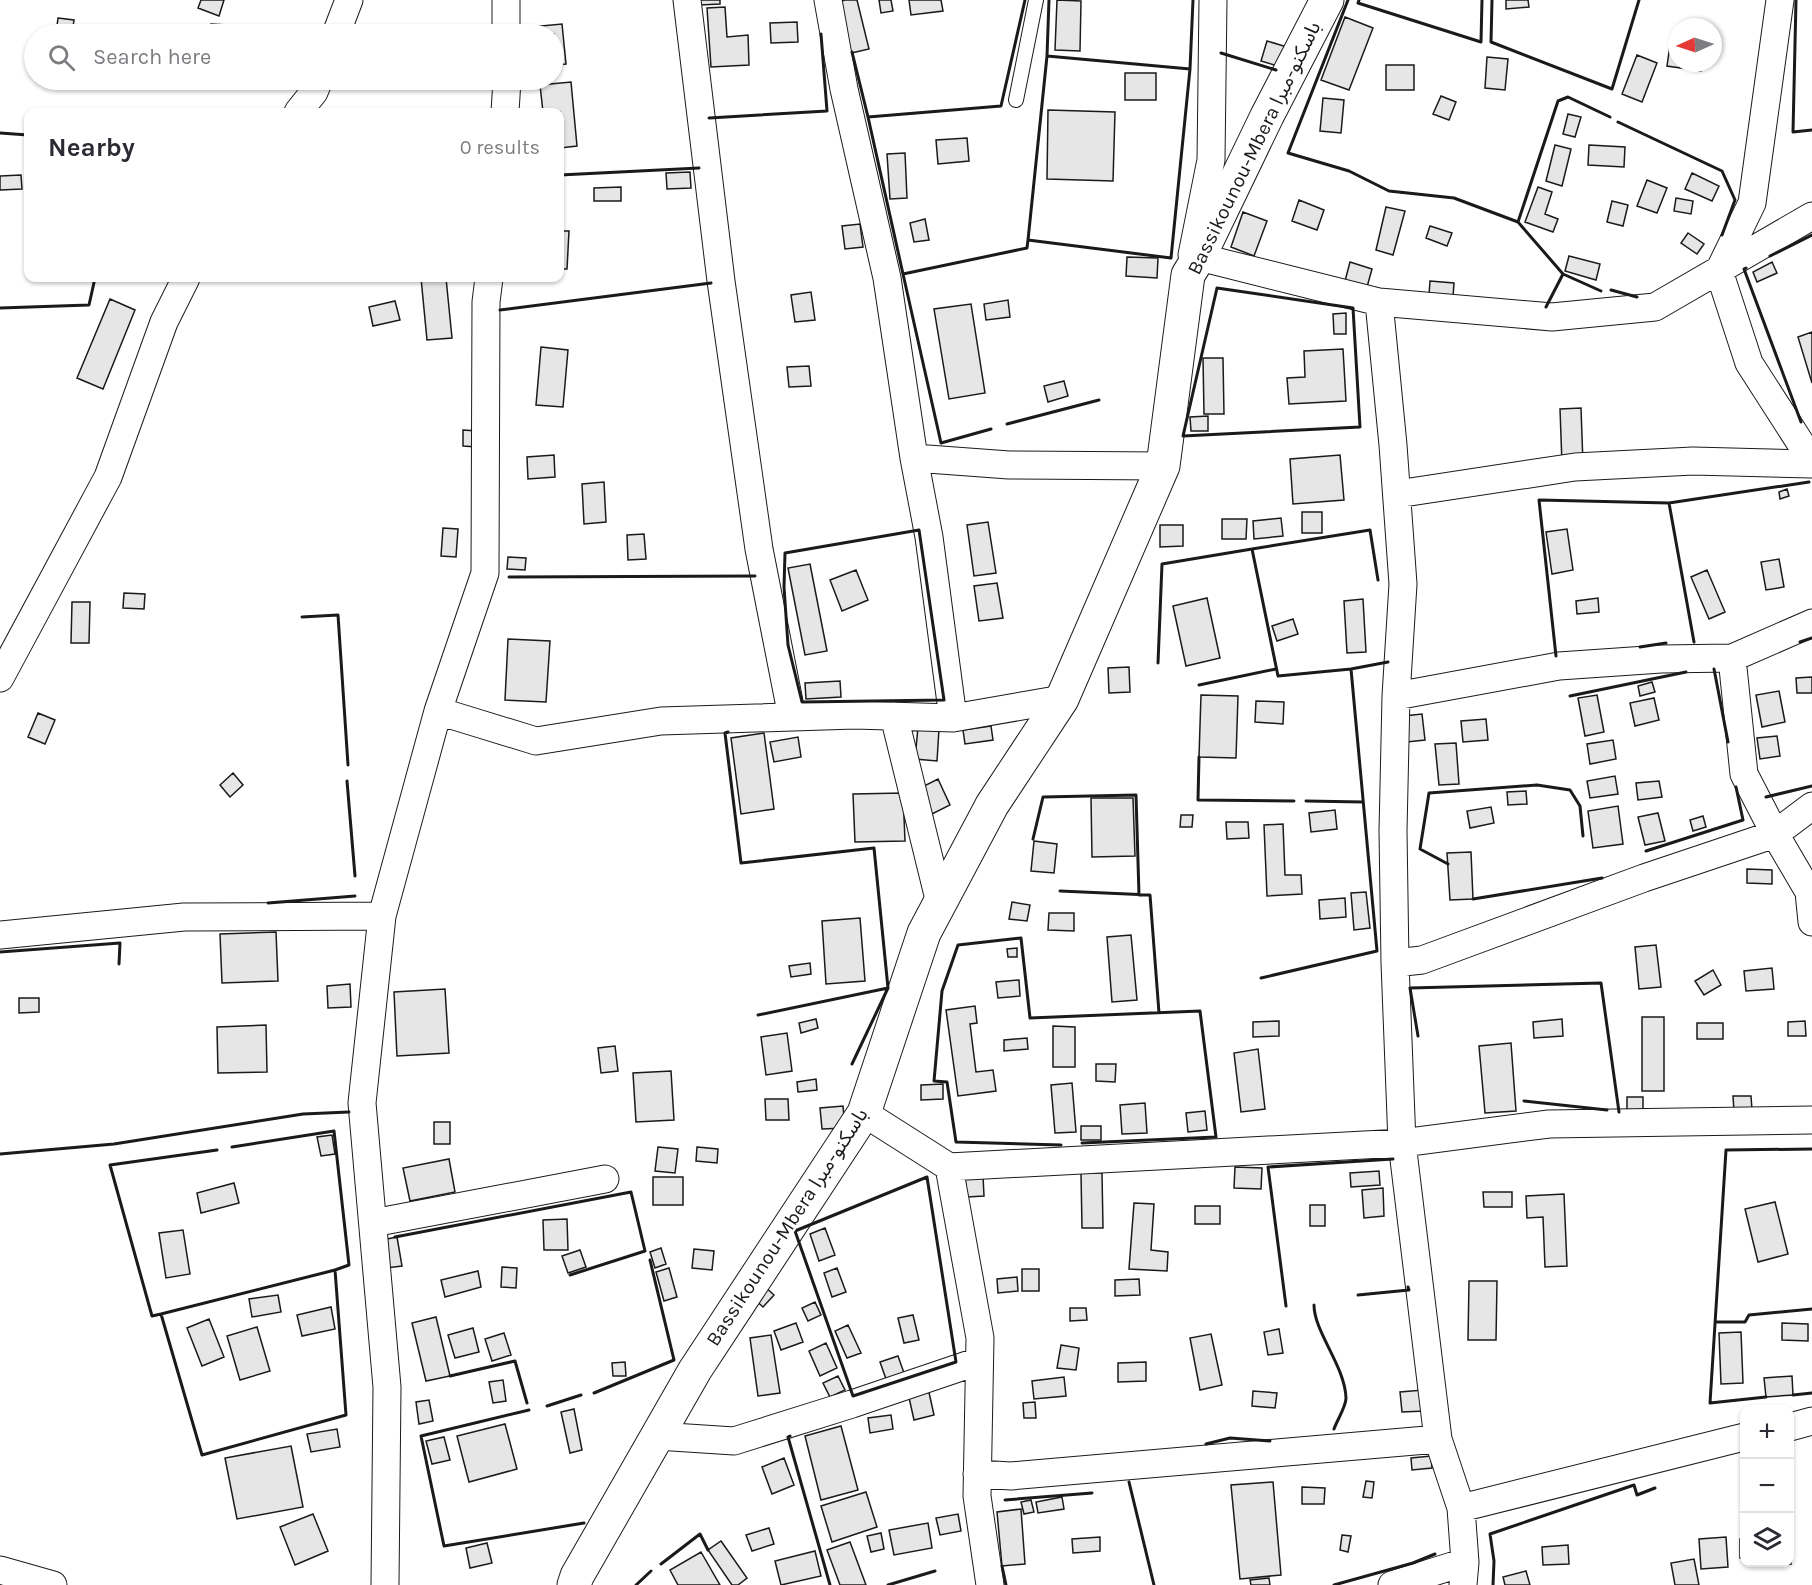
<!DOCTYPE html>
<meta charset="utf-8">
<style>
body{margin:0;font-family:Karla,"Noto Sans Arabic",sans-serif;background:#f7f7f7;color:#2b2b33}
.controls{position:absolute;right:18px;bottom:18px;display:grid;overflow:hidden;border-radius:12px;box-shadow:0 2px 4px #0004}
.controls button{width:54px;height:54px;display:grid;place-items:center;padding:0;border:0;border-bottom:2px solid #e1e1e2;background:#fff;color:#2b2b33;font:30px sans-serif}
.compass{position:absolute;left:1668px;top:18px;width:54px;height:54px;border-radius:50%;background:#fff;box-shadow:0 2px 4px #0004;rotate:267deg}
.list{margin:0;padding:0;list-style:none}
h2{display:flex;justify-content:space-between;align-items:center;height:78px;margin:0;padding:0 24px;font-size:26px}
h2 small{font-size:20px;font-weight:400;color:#7c7c81}
.icon{flex:none;width:33px;height:33px;fill:none;stroke:currentColor;stroke-width:2;stroke-linecap:round;stroke-linejoin:round}
.map{position:relative;flex:none;width:1812px;height:1585px;overflow:hidden}
.search{position:absolute;background:#fff;box-shadow:0 2px 4px #0004;left:24px;top:24px;width:540px;height:66px;display:flex;align-items:center;gap:15px;box-sizing:border-box;padding:0 21px;border-radius:33px;color:#7c7c81;font-size:22px}
.panel{position:absolute;background:#fff;box-shadow:0 2px 4px #0004;left:24px;top:108px;width:540px;height:174px;border-radius:12px}
.map>svg:first-child{display:block}
.building{fill:#e6e6e6;stroke:#1a1a1a;stroke-width:1.5}
.lines{fill:none;stroke-linecap:round;stroke-linejoin:round}
.service-casing{stroke:#1a1a1a;stroke-width:16}
.minor-casing{stroke:#1a1a1a;stroke-width:29}
.tertiary-casing{stroke:#1a1a1a;stroke-width:35}
.service{stroke:#fff;stroke-width:14}
.minor{stroke:#fff;stroke-width:27}
.tertiary{stroke:#fff;stroke-width:33}
.wall{stroke:#1a1a1a;stroke-width:3}
.labels{text-anchor:middle;dominant-baseline:central;stroke-width:4.5;stroke-linejoin:round;paint-order:stroke}
.street-label{font-size:20px;fill:#1a1a1a;stroke:#fff}
</style>
<div class="map">
<svg width="1812" height="1585" viewBox="0 0 1812 1585">
<rect width="100%" height="100%" fill="#fff"/>
<path class="building" d="M201,0H224L219,16L198,8Z
M699,0H720V4L700,5Z
M845,0H857L869,49L847,54L834,3Z
M879,0H891L893,11L881,13Z
M909,0H941L943,11L911,15Z
M1057,0L1081,1L1080,51L1055,50Z
M1506,0H1528L1529,7L1506,9Z
M725,7L727,37L748,35L749,65L711,67L707,8Z
M1345,17L1373,28L1349,90L1321,80Z
M58,18L74,20L72,34H56Z
M797,22L798,42L771,43L770,23Z
M211,24L227,25L226,34H210Z
M562,24L566,64L554,65V34H521L520,28Z
M1267,41L1287,47L1281,67L1261,61Z
M1670,45L1677,46V63H1702L1701,71L1667,66Z
M1637,55L1657,63L1642,102L1622,94Z
M1487,57L1508,59L1505,90L1485,88Z
M1386,65H1414V90H1386Z
M1125,73H1156V100H1125Z
M571,82L577,146L560,148V112H543L540,85Z
M1441,96L1456,102L1449,120L1433,114Z
M1323,98L1344,100L1341,133L1320,131Z
M1048,110L1115,112L1113,181L1047,179Z
M1568,114L1581,117L1575,137L1563,134Z
M967,138L969,161L938,164L936,140Z
M1555,145L1571,149L1562,186L1546,181Z
M1589,145L1625,147L1624,167L1588,165Z
M905,153L907,198L890,199L887,154Z
M690,172L691,188L667,189L666,173Z
M1692,173L1719,186L1712,201L1685,189Z
M21,175L22,189L0,190V176Z
M1647,180L1667,188L1657,213L1637,206Z
M621,187V201H594V188Z
M1538,187L1552,192L1545,214L1558,219L1553,232L1525,222Z
M1676,198L1693,201L1691,214L1674,211Z
M1299,200L1324,210L1317,230L1292,221Z
M1612,201L1628,205L1623,226L1607,222Z
M1386,207L1405,211L1393,255L1376,250Z
M1243,212L1267,221L1254,256L1231,247Z
M925,219L929,240L914,242L910,223Z
M860,224L863,247L845,249L842,226Z
M1430,226L1452,233L1447,246L1426,238Z
M560,231H569L567,269H560Z
M1688,233L1704,244L1697,254L1681,243Z
M1569,256L1600,264L1596,280L1565,271Z
M1127,257L1158,258L1157,278L1126,276Z
M1350,262L1372,269L1367,287L1345,281Z
M1772,262L1777,273L1757,282L1753,272Z
M421,278H446L452,338L427,340Z
M1430,281L1454,283L1453,297L1429,295Z
M811,292L815,320L795,322L791,295Z
M110,299L135,310L103,389L77,378Z
M1008,300L1010,317L986,320L984,304Z
M395,301L400,320L373,326L369,307Z
M971,304L985,393L949,399L934,309Z
M1346,313V334H1334L1333,314Z
M1812,332V383L1798,337Z
M541,347L568,350L563,407L536,405Z
M1343,349L1346,401L1289,404L1287,378L1305,377L1304,351Z
M1203,358H1223L1224,414H1204Z
M809,366L811,386L789,387L787,367Z
M1064,381L1068,396L1048,402L1044,386Z
M1581,408L1583,464H1562L1560,409Z
M1208,416V431H1191L1190,417Z
M463,430L477,431V447L463,446Z
M554,455L555,477L528,479L527,457Z
M1340,455L1344,500L1293,504L1290,459Z
M604,482L606,522L584,524L582,484Z
M1787,489L1789,496L1780,499L1779,492Z
M1302,512H1322V533H1302Z
M1281,518L1283,536L1254,539L1253,521Z
M1222,519H1247L1246,539H1222Z
M988,522L996,573L974,576L967,525Z
M1160,525H1183V546L1160,547Z
M443,528L458,529L456,557L441,556Z
M1567,529L1573,570L1552,574L1546,532Z
M644,534L646,559L628,560L627,535Z
M508,557L526,558L525,570L507,569Z
M1779,559L1784,587L1766,590L1761,562Z
M810,564L827,651L805,655L788,568Z
M856,570L868,600L842,611L830,580Z
M1707,570L1725,612L1709,619L1691,577Z
M997,583L1003,618L979,621L974,586Z
M124,593L145,594L144,609L123,608Z
M1207,598L1220,658L1186,666L1173,606Z
M1598,598L1599,612L1577,614L1576,601Z
M1363,599L1366,652L1347,653L1344,601Z
M72,602H90L89,643H71Z
M1293,619L1298,634L1277,641L1272,626Z
M508,639L550,641L546,702L505,700Z
M1129,667L1130,692L1109,693L1108,668Z
M1812,677V693H1797L1796,678Z
M840,681L841,697L806,699L805,683Z
M1652,682L1655,692L1640,696L1638,686Z
M1779,691L1785,722L1762,727L1756,695Z
M1201,695L1238,696L1236,758L1199,757Z
M1597,695L1604,732L1585,736L1578,698Z
M1654,698L1659,720L1635,726L1630,703Z
M1256,701L1284,702L1283,724L1255,722Z
M38,713L55,720L45,744L28,737Z
M1422,714L1425,740L1407,742L1404,716Z
M1486,719L1488,740L1463,742L1461,721Z
M991,726L993,740L965,744L963,730Z
M918,727L939,729L937,761L915,759Z
M764,733L774,809L741,814L731,738Z
M1777,736L1780,756L1760,759L1757,738Z
M798,737L801,757L774,762L770,742Z
M1613,740L1616,759L1590,764L1587,744Z
M1456,743L1459,784L1439,785L1435,744Z
M233,773L243,785L230,797L220,785Z
M1615,776L1618,794L1590,798L1587,781Z
M938,779L950,805L932,814L920,788Z
M1659,781L1662,797L1638,800L1636,783Z
M1526,791L1527,804L1508,805L1507,792Z
M903,793L905,841L855,842L853,794Z
M1091,798H1133L1135,856L1092,857Z
M1618,806L1623,844L1593,848L1588,811Z
M1491,807L1494,823L1470,828L1467,811Z
M1335,810L1337,829L1311,832L1309,813Z
M1658,813L1665,841L1645,845L1638,817Z
M1181,815H1193L1192,827H1180Z
M1703,816L1706,827L1693,831L1690,820Z
M1226,822H1248L1249,838L1227,839Z
M1283,824L1285,875H1301L1302,894L1267,896L1264,825Z
M1034,841L1057,844L1054,873L1031,871Z
M1471,852L1473,899L1450,900L1447,853Z
M1747,869L1772,870V884L1747,883Z
M1366,892L1370,928L1354,930L1351,893Z
M1345,898L1346,917L1320,919L1319,900Z
M1012,902L1030,905L1027,921L1009,919Z
M1049,913H1074V931L1048,930Z
M860,918L865,981L826,984L822,921Z
M276,932L278,981L222,983L220,934Z
M1131,935L1137,1000L1112,1002L1107,937Z
M1656,945L1661,987L1639,989L1635,947Z
M1017,948V957H1008L1007,949Z
M810,963L811,974L791,977L789,966Z
M1772,968L1774,989L1746,991L1744,971Z
M1713,970L1721,985L1704,995L1695,981Z
M1019,980L1020,996L998,998L996,982Z
M350,984L351,1007L328,1008L327,986Z
M445,989L449,1053L397,1056L394,992Z
M19,998H39V1012L19,1013Z
M975,1006L977,1023L970,1024L976,1072L993,1070L996,1091L958,1096L946,1010Z
M1642,1017H1664V1091H1642Z
M816,1019L818,1028L801,1033L799,1023Z
M1562,1019L1563,1036L1534,1038L1533,1022Z
M1279,1021V1036L1253,1037V1022Z
M1805,1021L1806,1036H1788V1022Z
M1697,1023H1723V1039H1697Z
M266,1025L267,1072L218,1073L217,1027Z
M1053,1026L1075,1027V1067H1053Z
M787,1033L792,1071L766,1075L761,1037Z
M1027,1038L1028,1049L1004,1051V1040Z
M1511,1043L1516,1111L1485,1113L1479,1046Z
M615,1046L618,1071L601,1073L598,1048Z
M1258,1049L1265,1109L1241,1112L1234,1053Z
M1096,1064H1116L1115,1082L1096,1081Z
M671,1071L674,1120L636,1122L633,1073Z
M816,1079L817,1090L798,1092L797,1082Z
M1072,1083L1076,1132L1055,1133L1051,1085Z
M943,1084V1099L921,1100V1085Z
M1733,1096H1751L1752,1110L1734,1111Z
M1627,1097H1643V1116H1627Z
M765,1099H788L789,1120H766Z
M1145,1103L1147,1133L1122,1134L1120,1105Z
M843,1106L845,1128L822,1129L820,1108Z
M1205,1111L1207,1130L1188,1132L1186,1113Z
M434,1122H450V1144H434Z
M1081,1126H1101V1140H1081Z
M332,1135L335,1154L321,1156L317,1137Z
M658,1147L678,1149L675,1173L655,1171Z
M697,1147L718,1149L717,1163L696,1161Z
M449,1159L455,1192L410,1201L403,1168Z
M1235,1167L1262,1168L1261,1189L1234,1188Z
M1379,1171L1380,1185L1351,1187L1350,1173Z
M1081,1173H1102L1103,1228H1082Z
M983,1176L984,1196L967,1197L965,1177Z
M653,1177H683V1205H653Z
M234,1183L239,1203L201,1213L197,1193Z
M1383,1188L1384,1216L1364,1218L1362,1190Z
M1483,1192H1512V1207H1484Z
M1564,1194L1567,1266L1545,1267L1543,1217L1527,1218L1526,1196Z
M1775,1202L1788,1254L1758,1262L1745,1209Z
M1134,1203L1154,1204L1151,1250L1168,1252L1167,1271L1129,1269Z
M1310,1205H1325V1226H1310Z
M1195,1206H1220V1224H1195Z
M567,1219L568,1250H544L543,1220Z
M825,1228L835,1255L819,1261L810,1234Z
M183,1230L190,1274L166,1278L159,1233Z
M397,1237L402,1266L386,1268L382,1240Z
M661,1248L666,1264L655,1268L650,1252Z
M694,1249L714,1251L712,1270L692,1268Z
M580,1250L586,1267L568,1273L562,1256Z
M502,1267L517,1268L516,1288L501,1287Z
M669,1268L677,1297L664,1301L656,1272Z
M837,1268L846,1292L832,1297L824,1273Z
M1022,1269H1039V1291H1022Z
M478,1271L481,1287L445,1297L441,1280Z
M1017,1277L1018,1291L998,1293L997,1279Z
M1139,1279L1140,1295L1115,1296V1280Z
M1469,1281H1497L1496,1340H1468Z
M762,1284L774,1295L763,1307L751,1296Z
M278,1295L281,1312L252,1317L249,1299Z
M815,1302L821,1315L808,1321L802,1308Z
M331,1307L335,1329L302,1336L297,1315Z
M1070,1308H1086L1087,1320L1070,1321Z
M913,1315L919,1340L904,1343L898,1318Z
M436,1317L450,1376L426,1381L412,1323Z
M209,1319L224,1357L202,1366L187,1328Z
M796,1323L803,1342L781,1350L774,1331Z
M1782,1323L1808,1324V1341L1782,1340Z
M848,1325L861,1353L847,1358L835,1331Z
M257,1327L270,1371L240,1380L227,1336Z
M473,1328L479,1352L455,1358L448,1335Z
M1279,1329L1283,1353L1268,1355L1264,1332Z
M1741,1332L1743,1383L1721,1384L1719,1333Z
M504,1333L511,1355L492,1361L485,1339Z
M1211,1334L1222,1385L1200,1390L1190,1338Z
M771,1335L780,1393L758,1396L750,1338Z
M826,1343L837,1368L820,1376L809,1351Z
M1061,1345L1079,1348L1076,1370L1057,1368Z
M898,1356L904,1373L886,1379L880,1362Z
M625,1362L626,1376H613L612,1363Z
M1146,1362V1381L1118,1382V1363Z
M838,1376L845,1390L830,1397L823,1383Z
M1792,1376L1793,1395L1766,1397L1764,1378Z
M1064,1377L1066,1396L1034,1399L1032,1381Z
M503,1380L506,1401L493,1403L489,1382Z
M928,1388L934,1415L914,1420L908,1393Z
M1423,1390L1425,1411L1402,1412L1400,1392Z
M1253,1391L1277,1393L1275,1408L1252,1406Z
M429,1400L433,1421L419,1424L416,1402Z
M1035,1402L1036,1418H1024L1023,1403Z
M574,1409L582,1450L570,1453L561,1412Z
M891,1415L893,1429L870,1433L868,1418Z
M505,1424L517,1469L469,1482L457,1436Z
M841,1426L858,1490L821,1500L805,1436Z
M337,1429L340,1447L311,1452L307,1434Z
M444,1437L450,1460L432,1464L426,1441Z
M291,1446L303,1507L237,1519L225,1458Z
M1431,1456L1432,1468L1412,1470L1411,1458Z
M784,1458L794,1485L772,1494L762,1467Z
M1366,1481L1374,1482L1372,1498L1363,1497Z
M1273,1482L1281,1575L1240,1579L1231,1485Z
M1302,1487L1325,1488L1324,1504H1302Z
M866,1492L877,1527L832,1542L821,1506Z
M1062,1497L1064,1509L1038,1513L1036,1502Z
M1031,1500L1034,1512L1024,1514L1021,1502Z
M1021,1509L1025,1564L1002,1566L997,1512Z
M313,1514L328,1551L295,1565L280,1527Z
M958,1514L961,1531L940,1535L936,1518Z
M928,1523L932,1548L894,1555L889,1530Z
M769,1528L774,1544L752,1551L746,1535Z
M881,1533L884,1549L871,1552L867,1536Z
M1342,1535L1351,1536L1348,1552L1340,1550Z
M1100,1537V1551L1073,1553L1072,1539Z
M1726,1537L1728,1567L1701,1569L1699,1539Z
M1740,1539H1744V1558H1740Z
M721,1541L747,1578L738,1585H732L708,1550Z
M850,1542L866,1585H840L827,1550Z
M487,1543L492,1563L470,1568L466,1548Z
M1790,1543L1791,1564L1767,1566V1562H1790Z
M1568,1545L1569,1564L1543,1565L1542,1547Z
M815,1551L821,1576L781,1585L775,1561Z
M701,1552L720,1585H678L670,1570Z
M1694,1559L1699,1585H1675L1671,1563Z
M1526,1571L1530,1585H1505L1503,1577Z
M1269,1578L1270,1585H1251L1250,1580Z"/>
<g class="lines">
<g class="service-casing">
<path id="service" d="M1016,100L1036,0"/>
</g>
<g class="minor-casing">
<path id="minor" d="M506,0V34
M687,0L721,281L759,549L792,717
M828,0L844,89L887,278L914,458L929,537L953,718
M1780,0L1752,203L1719,271L1749,363L1812,461
M336,34L349,0
M298,112L314,92L319,80
M505,112L507,80
M1192,255L1211,160L1213,0
M1199,257L1379,302L1552,317L1655,307L1812,216
M1379,302L1393,445L1403,584L1396,696L1393,831L1395,963
M914,458L1009,465L1163,466
M1397,494L1575,467L1693,461L1812,464
M1732,658L1744,774L1775,834L1809,892L1812,922
M0,678L108,477L164,322L186,278
M1396,696L1559,666L1661,659L1732,658L1812,623
M438,711L536,741L661,721L855,715L953,718L1062,699
M894,716L940,903
M0,935L184,917L382,916
M864,1113L949,1167L980,1338L977,1496L990,1585
M949,1167L1402,1143L1395,963L1422,960L1644,878L1775,834L1812,806
M373,1223L605,1179
M1790,1427L1812,1421
M657,1436L734,1441L852,1404L979,1361
M977,1474L1011,1476L1438,1439
M1461,1508L1744,1437
M0,1570L53,1585
M385,1585L387,1387L362,1103L382,916L438,711L485,573L486,302L489,278
M1392,1585L1465,1562
M1463,1585L1465,1562L1461,1508L1438,1439L1402,1143L1549,1124L1812,1120"/>
</g>
<g class="tertiary-casing">
<path id="tertiary" d="M574,1585L577,1576L695,1370L864,1113L924,933L992,805L1062,699L1163,466L1188,275L1199,257L1267,116L1327,0"/>
</g>
<use href="#service" class="service"/>
<use href="#minor" class="minor"/>
<use href="#tertiary" class="tertiary"/>
<path class="wall" d="M1049,0L1047,56L1028,240L1171,258L1190,69
M1348,0L1288,153L1349,171L1389,191L1454,198L1518,222
M1359,0L1358,3L1481,42L1482,0
M1492,0L1491,42L1612,89L1639,0
M1796,0L1793,132L1812,130
M852,52L868,117L1001,106L1025,0
M1221,53L1276,70
M1047,56L1190,69L1193,0
M868,117L903,274
M709,118L827,111L821,34
M1618,122L1722,171L1735,200L1722,235
M0,133L28,135
M560,175L699,168
M1770,256L1812,235
M1746,268L1744,269L1801,422
M1217,288L1353,308L1360,427L1183,436Z
M1611,290L1637,297
M1601,291L1563,274L1518,222L1558,101L1568,97L1610,117
M1546,307L1563,274
M0,308L89,305L95,278
M500,310L711,283
M1007,424L1099,400
M991,429L941,443L903,274L1027,248L1028,240
M1669,503L1809,482
M919,530L944,700L802,702L788,645L784,587L785,553Z
M509,577L755,576
M302,617L338,615L348,765
M1800,642L1812,638
M1640,647L1666,643
M1556,656L1539,500L1669,503L1694,642
M1158,663L1162,564L1252,549
M1351,669L1278,676L1252,549L1370,530L1378,580
M1714,669L1728,742
M1199,685L1276,669
M1570,696L1686,672
M728,732L725,733L741,863L874,848L888,988L852,1064
M1199,757L1198,800L1294,801
M347,781L355,876
M1766,797L1812,786
M1306,801L1363,802
M1033,839L1043,797L1136,795L1139,895
M1646,851L1743,820L1736,787
M1448,864L1420,849L1429,793L1537,785L1570,790L1580,806L1583,836
M1060,891L1150,895L1159,1013
M1473,899L1602,878
M268,903L355,896
M0,952L120,943L119,964
M1261,978L1377,951L1351,669L1388,662
M758,1015L888,988
M1418,1036L1410,988L1601,983L1619,1112
M1524,1101L1607,1110
M1061,1145L956,1142L947,1082L934,1081L942,991L958,945L1021,938L1030,1018L1200,1011L1216,1137L1082,1143
M217,1150L110,1165L152,1316L161,1314L202,1455L346,1415L335,1270L349,1265L334,1131L232,1147
M0,1154L114,1144L303,1114L349,1112
M927,1177L956,1362L853,1396L795,1231Z
M395,1237L631,1192L645,1251L570,1275
M1358,1295L1409,1290L1408,1287
M1314,1305C1314,1332 1345,1366 1346,1398C1346,1407 1337,1420 1334,1429
M1286,1306L1268,1167L1393,1159
M161,1314L335,1270
M1715,1322H1745L1749,1315L1812,1309
M450,1376L515,1361L527,1403
M594,1393L674,1360L650,1260
M1793,1395L1812,1393
M1766,1397L1710,1403L1726,1150L1812,1149
M547,1406L581,1395
M529,1410L421,1436L444,1546L584,1523
M790,1436L788,1437L830,1585
M1206,1444L1230,1438L1270,1441
M1129,1482L1154,1585
M1005,1500L1092,1493
M661,1564L700,1534L708,1550
M1002,1566L1006,1585
M636,1585L651,1571
M888,1585L935,1571
M1334,1585L1413,1563L1435,1554
M1493,1585L1494,1561L1490,1534L1634,1485L1637,1495L1655,1488"/>
</g>
<g class="labels">
<g class="street-label">
<text transform="translate(1254 148) rotate(-64)">Bassikounou-Mbera باسكنو-مبرا</text>
<text transform="translate(787 1227) rotate(-57)">Bassikounou-Mbera باسكنو-مبرا</text>
</g>
</g>
</svg>
<div class="controls">
<button>+</button>
<button>−</button>
<button><svg class="icon" aria-label="layers" viewBox="0 0 24 24"><path d="M12 4l9 5-9 5-9-5zM3 14l9 5 9-5"/></svg></button>
</div>
<svg class="compass" viewBox="-18 -18 36 36"><path d="M0-13l5 13h-10z" fill="#e53935"/><path d="M0 13l5-13h-10z" fill="#7c7c81"/></svg>
<div class="search"><svg class="icon" aria-label="search" viewBox="0 0 24 24"><circle cx="10" cy="10" r="6"/><path d="M15 15l6 6"/></svg>Search here</div>
<section class="panel">
<h2>Nearby<small>0 results</small></h2>
<ul class="list">
</ul>
</section>
</div>
